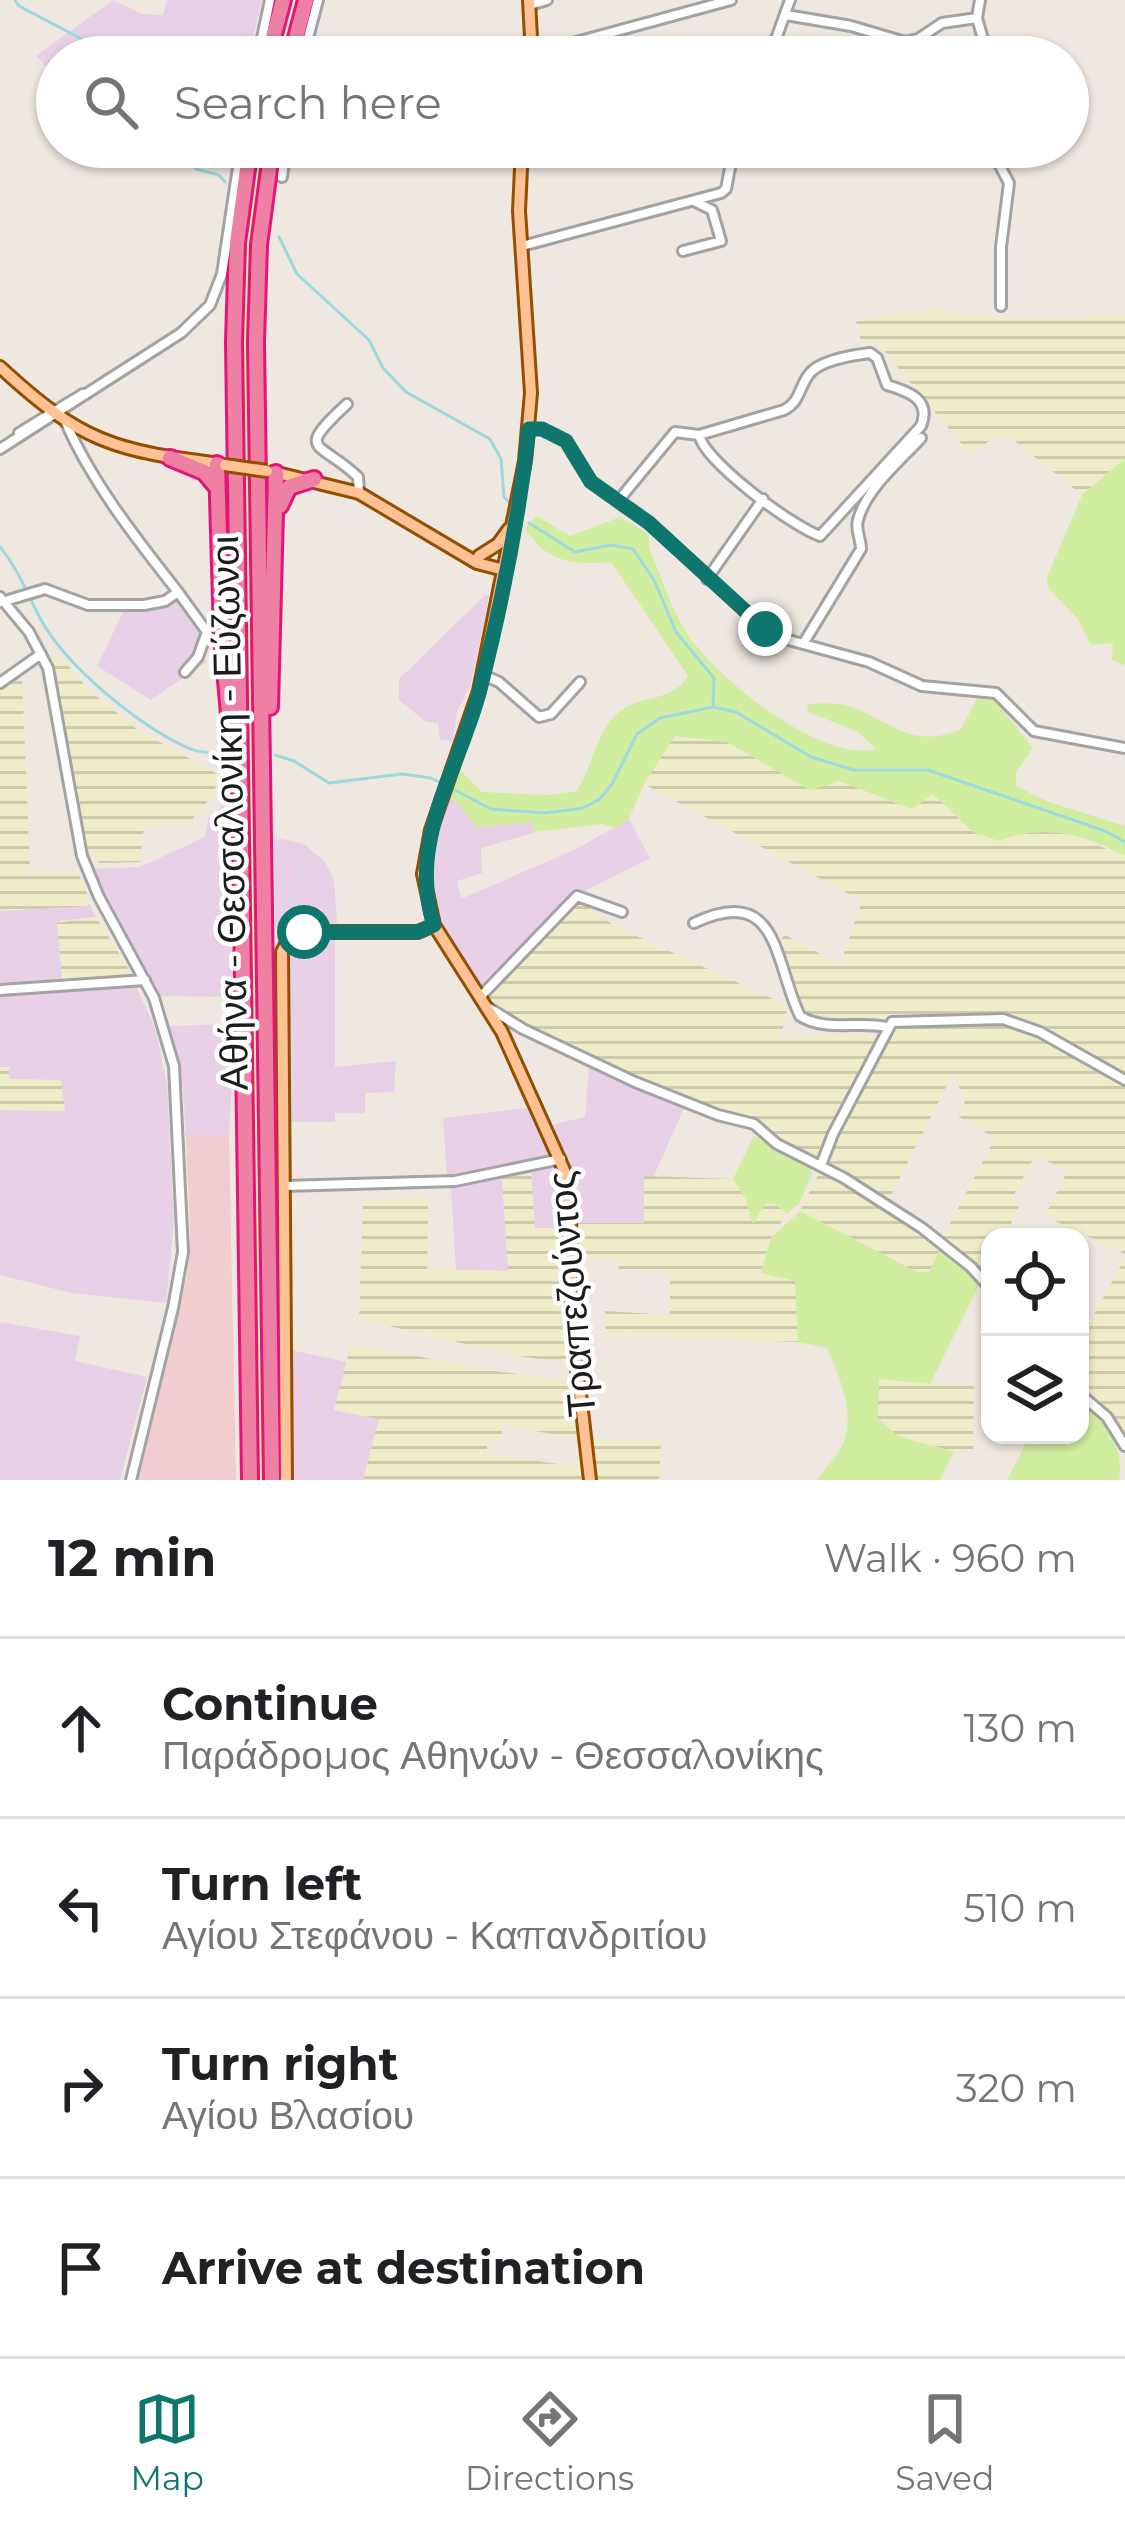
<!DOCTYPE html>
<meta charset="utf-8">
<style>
body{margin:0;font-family:Montserrat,sans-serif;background:#f2f2f2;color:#202124}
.controls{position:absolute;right:36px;bottom:36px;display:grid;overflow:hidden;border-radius:24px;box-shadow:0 3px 9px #0004}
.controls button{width:108px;height:108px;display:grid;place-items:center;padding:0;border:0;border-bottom:3px solid #e0e0e0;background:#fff;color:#202124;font:60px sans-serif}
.stop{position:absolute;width:36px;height:36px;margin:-27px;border:9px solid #0f766e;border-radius:50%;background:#fff}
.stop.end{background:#0f766e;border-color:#fff;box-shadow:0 3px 12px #0008}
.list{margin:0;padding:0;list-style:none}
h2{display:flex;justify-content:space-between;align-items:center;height:156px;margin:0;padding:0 48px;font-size:51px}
h2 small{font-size:39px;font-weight:400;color:#757577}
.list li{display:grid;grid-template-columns:78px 1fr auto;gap:36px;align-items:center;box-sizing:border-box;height:180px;padding:0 48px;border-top:3px solid #e0e0e0}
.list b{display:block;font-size:45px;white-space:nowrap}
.list p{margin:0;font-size:39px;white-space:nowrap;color:#757577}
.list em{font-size:39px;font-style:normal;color:#757577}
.icon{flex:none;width:66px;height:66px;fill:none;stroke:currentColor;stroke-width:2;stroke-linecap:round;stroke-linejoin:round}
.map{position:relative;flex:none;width:1125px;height:1480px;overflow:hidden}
.search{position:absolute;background:#fff;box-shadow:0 3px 9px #0004;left:36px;right:36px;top:36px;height:132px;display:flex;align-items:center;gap:30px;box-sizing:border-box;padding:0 42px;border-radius:66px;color:#757577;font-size:45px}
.sheet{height:876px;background:#fff}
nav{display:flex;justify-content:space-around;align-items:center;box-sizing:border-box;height:168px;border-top:3px solid #e0e0e0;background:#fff;font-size:33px;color:#757577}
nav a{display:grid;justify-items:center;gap:6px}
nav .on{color:#0f766e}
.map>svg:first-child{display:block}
.commercial{fill:#f1cdd0}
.industrial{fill:#e8d1e7}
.farmland{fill:url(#farmland-rules)}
.grass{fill:#d1eea0}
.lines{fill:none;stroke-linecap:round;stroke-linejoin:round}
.stream{stroke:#9cdae0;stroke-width:3}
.minor-casing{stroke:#a3a3a3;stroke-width:14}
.major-casing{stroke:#934e00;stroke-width:16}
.highway-casing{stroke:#e51479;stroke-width:20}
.minor{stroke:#fff;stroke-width:8}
.major{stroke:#ffc294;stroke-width:10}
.highway{stroke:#ee80a3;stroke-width:14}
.major-bridge-casing{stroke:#934e00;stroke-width:16;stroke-linecap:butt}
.major-bridge{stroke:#ffc294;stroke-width:10}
.route{stroke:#0f766e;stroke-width:15}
.labels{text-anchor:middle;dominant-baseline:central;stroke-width:9;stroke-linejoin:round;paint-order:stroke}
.street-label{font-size:39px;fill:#1c1c1c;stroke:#fff}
</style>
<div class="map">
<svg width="1125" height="1480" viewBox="0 0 1125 1480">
<defs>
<pattern id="farmland-rules" width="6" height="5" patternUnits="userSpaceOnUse" patternTransform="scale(3)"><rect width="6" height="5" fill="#efedc9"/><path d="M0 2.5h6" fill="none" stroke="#cccbac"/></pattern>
</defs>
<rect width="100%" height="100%" fill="#eee8e0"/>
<path class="commercial" d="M186,1134L229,1136L236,1480H137L187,1276L190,1230Z"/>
<path class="industrial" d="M113,0L142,14L163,15L167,0H262L248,57H154L98,39L94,51L85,57H57L55,76L36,56Z
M485,595L489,596L479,648L470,686L457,712L453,741L440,740L438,723L426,722L399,700V679Z
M176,598L200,629L196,650L206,662L151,700L97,666L125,608L156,607Z
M450,795L477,827L532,822L536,832L481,848L482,873L457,881L461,899L578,848L629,819L650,858L574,896L481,992L437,927L426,877L433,831Z
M230,798L233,997L159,996L90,869L140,867L205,837L208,819Z
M282,839L304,844L323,860L334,879L337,923L309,924L283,932L275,927L274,840Z
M89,904L96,917L60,921L62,986L0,987V911Z
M335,939V1067L396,1061L394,1092L365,1093V1113H335V1122H290L289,955L304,941Z
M136,986L155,1028L167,1084L174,1221L166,1303L71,1293L0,1275V1110L64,1111L8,1079L9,1067H0V994Z
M226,1024L227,1046L234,1047L229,1136L186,1134L183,1087L170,1026Z
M589,1068L685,1106L653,1178L644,1177V1223H575L568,1170L551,1125L585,1117Z
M528,1108L552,1159L447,1177L443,1118Z
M552,1166L557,1169L564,1228H535L531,1171Z
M502,1177L509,1271L456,1270L451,1189L454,1184Z
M0,1322L80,1336L75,1361L147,1377L120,1480H0Z
M291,1350L347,1362L334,1410L379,1419L363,1480H291Z"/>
<path class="farmland" d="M933,309L997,318L1125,316V458L1082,495L1010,437L999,434L970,454L876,341L862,345L856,321Z
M46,653L64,661L89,690L138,730L217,774L215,792L189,823L144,826L140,862L100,863L85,852L73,803L57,683Z
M22,677L30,872H78L88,896V906L0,911V689L5,682Z
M674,736L727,742L810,790L839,781L912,809L933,793L973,832L999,841L1023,831L1055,829L1125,856V1254L1045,1216L1068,1170L1035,1156L1011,1200L1019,1206L1005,1237H990L986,1278L942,1239L995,1138L959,1117L966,1099L952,1075L885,1207L941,1247L929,1272H917L800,1211L817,1177V1160L777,1141L756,1119L731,1116L615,1071L524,1026L485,995L577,899L613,925L788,1006L780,1040L831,1034L885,1038L893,1025L942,1017L826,1020L808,1017L801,1012L787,971L781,939L785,935L840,965L862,901L644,784Z
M96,917L135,979L63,986L57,923Z
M0,1067H9V1079L61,1080L65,1111L0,1110Z
M531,1171L535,1228H564L569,1363L518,1356L359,1319L363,1202L423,1196L428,1202L427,1270L508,1271L502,1177Z
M644,1176L733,1179L746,1200L753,1223L765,1204L773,1202L787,1213L771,1238L761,1272L795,1281L798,1342L606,1335L605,1311L670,1315V1272L619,1269L617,1260L576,1258L575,1223H644Z
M1125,1258V1437L1102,1406L1080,1389V1340Z
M351,1344L501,1372L570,1380L577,1438L503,1426L501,1439L487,1440V1454L580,1467L582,1480H363L379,1419L334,1410Z
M879,1378L974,1386L973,1449L954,1452L898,1436L877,1418Z
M589,1440H661L659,1480H594Z"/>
<path class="grass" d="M260,147H263L250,244L247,342L263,1480H259L244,343L247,244Z
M1125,458V665L1112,660L1113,643L1091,645L1077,618L1048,588L1047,577L1082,495Z
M537,516L570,536L620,517L649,534V548C661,575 671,610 688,635C717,678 822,764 876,749L858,732L808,712L807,704C821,703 840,702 854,708C896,725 912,748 960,730L979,695L992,697L1033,748L1016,772V786L1049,802L1125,826V856C1082,834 1044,823 999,841L973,832L933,794L912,809L839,781L810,790L727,742L675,736L644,784L629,819L615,828L601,824L536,832L532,822L477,827L450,795L461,771L482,792L549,795L577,791C592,767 597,729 619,712C641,694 671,703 688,676L611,562C573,565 546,563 525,528Z
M754,1136L808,1165L812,1174L799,1204L787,1213L773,1203L765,1204L753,1224L746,1200L733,1179Z
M800,1211L917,1272H929L941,1247L980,1283L930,1384L879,1379L878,1418L898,1436L954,1452L940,1480H817C825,1467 840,1455 844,1441C855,1409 839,1377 827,1348L798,1342L795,1281L761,1273L771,1238Z
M1080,1399C1104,1422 1125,1445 1119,1480H1007L1030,1435H1080Z"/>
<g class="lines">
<path class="stream" d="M15,0L19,6L116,57
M184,147L196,169L219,175L225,182
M279,237L297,274L369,340L383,368L406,392L490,439L501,459L504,497L509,502
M529,523L575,552L611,545L633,549L654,580L676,632L714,678L713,707
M0,547C19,570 27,594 41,620C68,668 138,725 188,748C199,753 212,753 224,754
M275,755L294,761L329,783L402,774L431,778L441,783
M453,789L491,809L545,813L583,808L600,799L612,784L637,734L660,718L713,707L736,712L811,757L854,770H928L1105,831L1125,842"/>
<g class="minor-casing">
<path id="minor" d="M980,0L977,18L988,57
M530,5L547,0
M786,15L851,26L905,42L918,39L942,23L977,18
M532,54L731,0
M258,57L270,0
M303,57L318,0
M756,57L776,39L790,0
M990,147L1009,183L1001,247V306
M282,177L286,147
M522,246L721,193L726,189L734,147
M683,251L721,241L712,210L694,201
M347,404C294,453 319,440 358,477L359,493
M529,429H542L566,441L591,481L649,522L765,629L785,639L869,662L922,686L996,693L1034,731L1125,748
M19,433L83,394
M0,449L181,333L210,305L222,274L241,147
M618,501L675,432L699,435L784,410C802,401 799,383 812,371C825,359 854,355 870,353L877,358L887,385C907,391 932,399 921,426L820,536C793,527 705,462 699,435
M707,579L763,499
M178,592L207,632L198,657L185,672
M0,597L29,632L48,668L82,856L99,897L154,998L174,1066L183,1252L173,1308L131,1480
M2,602L45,589L88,605H144L165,601L178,592C137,540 93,484 66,423
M803,644L861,549C861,539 855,529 858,520C866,489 900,461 921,438
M483,675L499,682L539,717L551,714L580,682
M0,683L41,654
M694,923C780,882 774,963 800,1016C825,1032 859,1021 887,1027
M0,990L145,980
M481,996L577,896L622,912
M489,1008L523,1029L635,1082L718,1115L754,1124L777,1144L844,1178L922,1228L971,1267L990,1288
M821,1165L833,1134L892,1022L1003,1019L1040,1032L1125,1080
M284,1186L455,1181L561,1159
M1080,1394L1107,1417L1125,1446"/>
</g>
<g class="major-casing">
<path id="major" d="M529,0L532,57
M522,147L519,211L531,393L525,461L479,691L431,830L423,874L434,925L502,1032L564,1170L570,1214L572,1324L590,1480
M0,367C81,442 114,451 221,464
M273,472L359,493L477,563L504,570
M479,556L498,544L509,529
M286,1480L282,952L288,940L304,932H418L434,925"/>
</g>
<g class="highway-casing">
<path id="highway" d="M268,57L283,0
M291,57L306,0
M170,458L204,472L215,485
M217,464L222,635L232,748
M280,506L289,487L314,479
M270,707L276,473
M250,1480L234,342L237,243L250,147
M272,1480L256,342L259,245L272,147"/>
</g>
<use href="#minor" class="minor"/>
<use href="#major" class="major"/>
<use href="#highway" class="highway"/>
<g class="major-bridge-casing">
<path id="major-bridge" d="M225,465L267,471"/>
</g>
<use href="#major-bridge" class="major-bridge"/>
</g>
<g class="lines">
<path class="route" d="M304,932H418L434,925C407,842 458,771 479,693C501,608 519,517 529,429H542L566,441L591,482L649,523L765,629"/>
</g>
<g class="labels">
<g class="street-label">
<text transform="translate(229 813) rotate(-91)">Αθήνα - Θεσσαλονίκη - Εύζωνοι</text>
<text transform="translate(571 1294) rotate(-95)">Τραπεζούντος</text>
</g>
</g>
</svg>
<div class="controls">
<button><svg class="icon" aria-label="locate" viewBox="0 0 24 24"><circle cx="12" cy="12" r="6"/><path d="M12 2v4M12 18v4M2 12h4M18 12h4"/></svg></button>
<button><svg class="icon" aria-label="layers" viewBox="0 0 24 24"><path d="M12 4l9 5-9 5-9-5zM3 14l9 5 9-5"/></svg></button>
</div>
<div class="stop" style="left:304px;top:932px"></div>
<div class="stop end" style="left:765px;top:629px"></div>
<div class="search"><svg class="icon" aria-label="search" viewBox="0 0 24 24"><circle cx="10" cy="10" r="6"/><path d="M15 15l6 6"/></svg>Search here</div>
</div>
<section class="sheet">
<h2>12 min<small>Walk · 960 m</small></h2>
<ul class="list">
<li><svg class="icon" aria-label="ahead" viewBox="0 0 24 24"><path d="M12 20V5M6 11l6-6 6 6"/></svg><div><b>Continue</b><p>Παράδρομος Αθηνών - Θεσσαλονίκης</p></div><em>130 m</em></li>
<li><svg class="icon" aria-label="left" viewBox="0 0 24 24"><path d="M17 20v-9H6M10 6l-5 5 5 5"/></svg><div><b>Turn left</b><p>Αγίου Στεφάνου - Καπανδριτίου</p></div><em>510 m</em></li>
<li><svg class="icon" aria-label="right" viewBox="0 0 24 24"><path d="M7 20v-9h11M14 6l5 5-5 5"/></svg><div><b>Turn right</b><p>Αγίου Βλασίου</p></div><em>320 m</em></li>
<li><svg class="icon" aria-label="arrive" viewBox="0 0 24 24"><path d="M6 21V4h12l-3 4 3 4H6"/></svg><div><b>Arrive at destination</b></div></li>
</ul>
</section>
<nav>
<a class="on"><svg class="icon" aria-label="map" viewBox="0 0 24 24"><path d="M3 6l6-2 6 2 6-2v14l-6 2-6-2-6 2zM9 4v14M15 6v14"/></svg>Map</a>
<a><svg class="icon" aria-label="directions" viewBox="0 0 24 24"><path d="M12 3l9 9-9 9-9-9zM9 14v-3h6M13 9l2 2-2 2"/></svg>Directions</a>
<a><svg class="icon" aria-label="saved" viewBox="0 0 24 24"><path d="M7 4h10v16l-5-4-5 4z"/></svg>Saved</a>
</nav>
